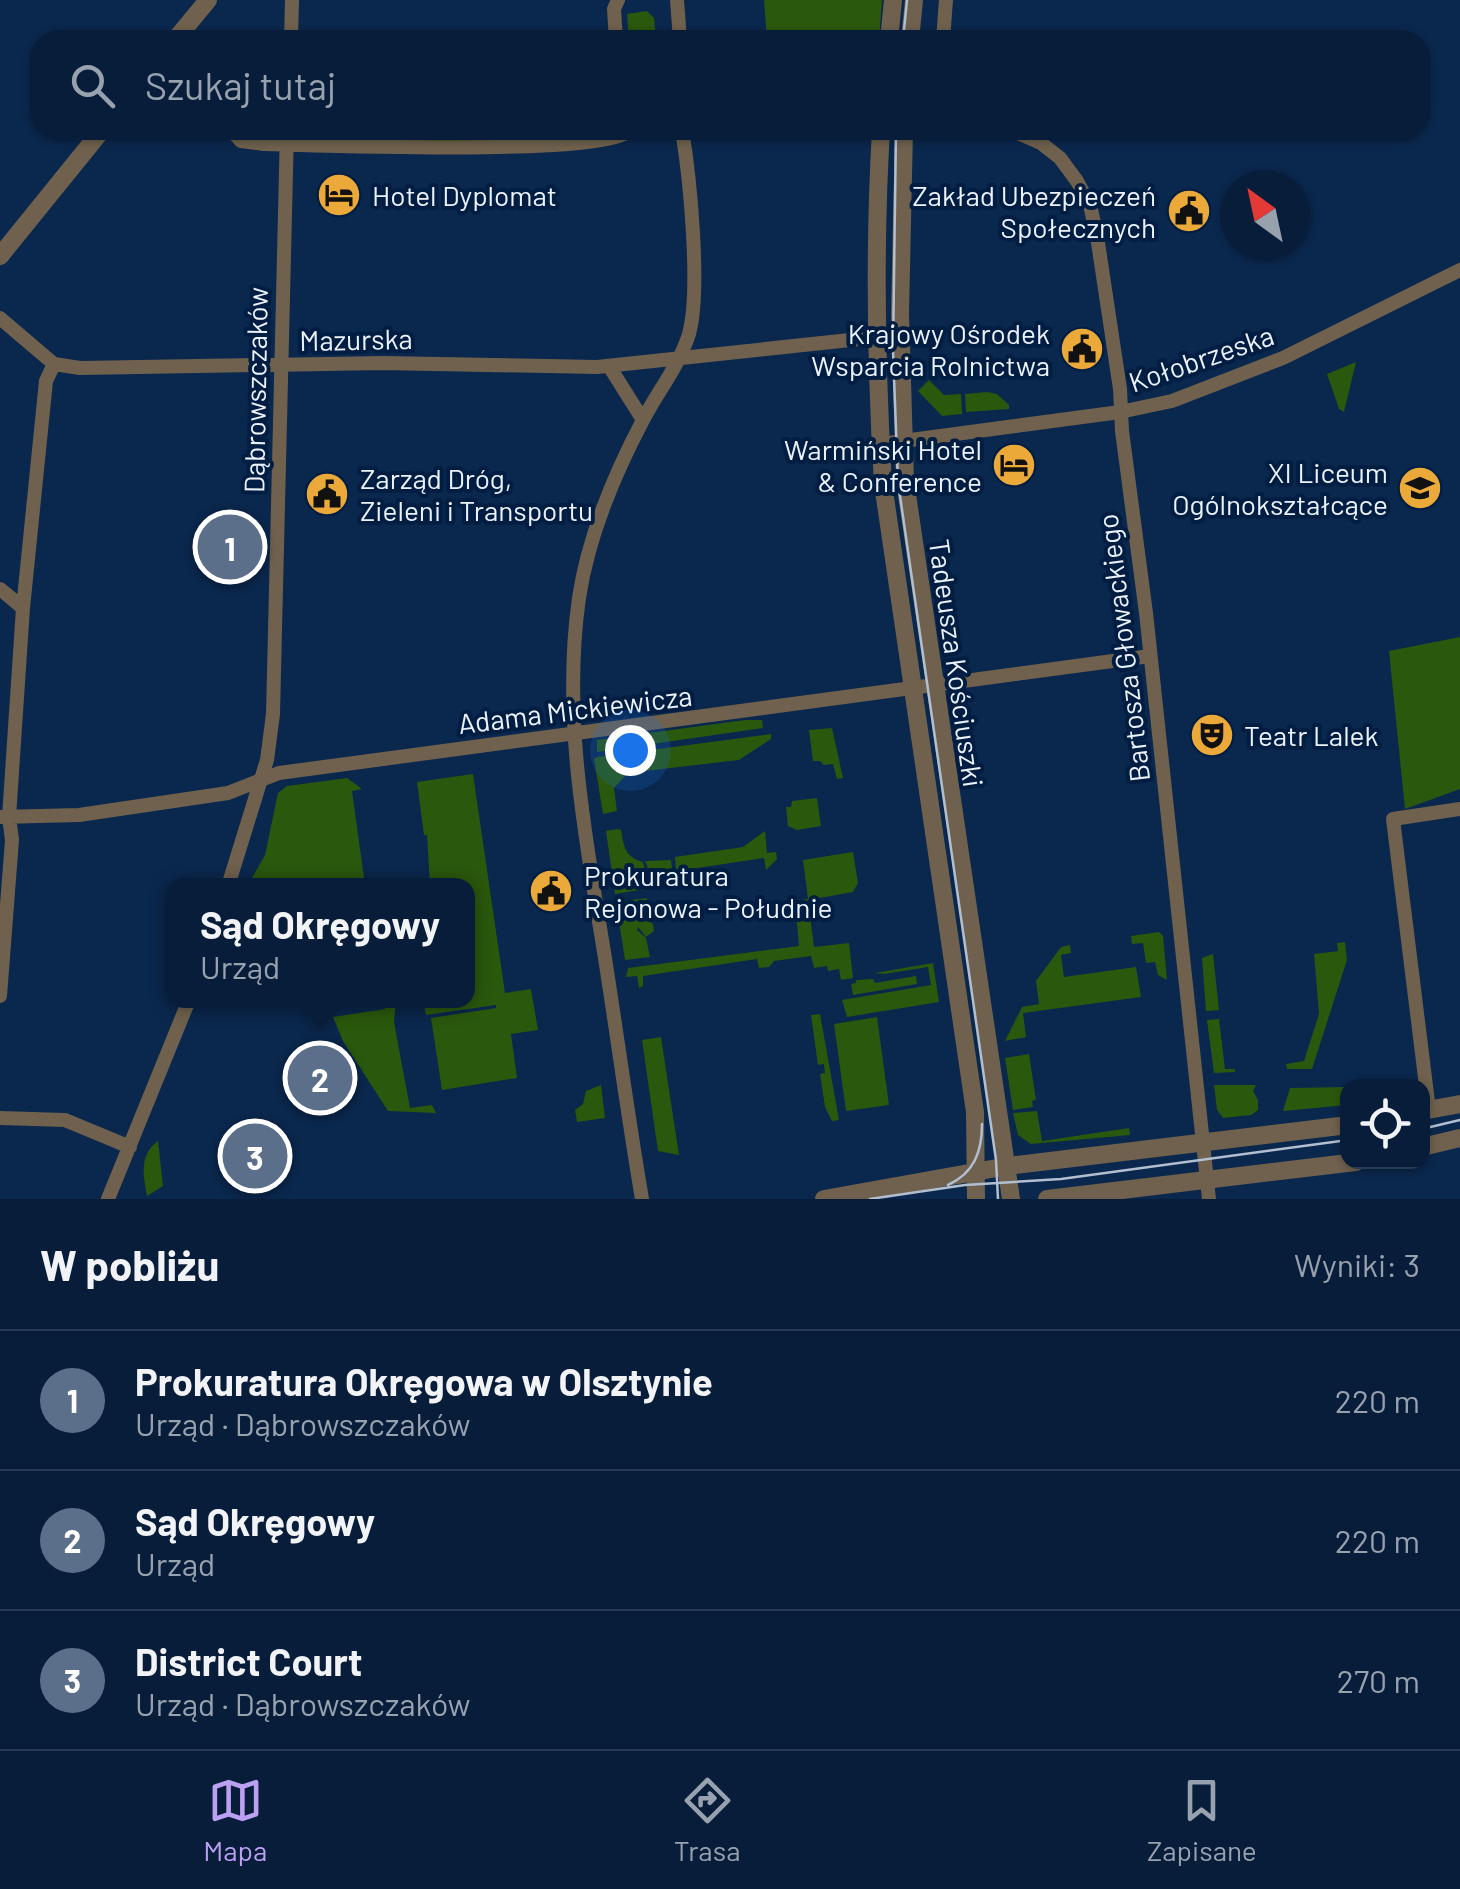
<!DOCTYPE html>
<html lang="pl">
<meta charset="utf-8">
<style>
body{margin:0;font-family:Barlow,sans-serif;background:#112642;color:#f1f3f6}
.controls{position:absolute;right:30px;bottom:30px;display:grid;overflow:hidden;border-radius:20px;box-shadow:0 2px 8px #0004}
.controls button{width:90px;height:90px;display:grid;place-items:center;padding:0;border:0;border-bottom:2px solid #293b54;background:#081d3a;color:#f1f3f6;font:50px sans-serif}
.compass{position:absolute;left:1220px;top:170px;width:90px;height:90px;border-radius:50%;background:#081d3a;box-shadow:0 2px 8px #0004;rotate:327deg}
.you{position:absolute;left:630px;top:750px;width:35px;height:35px;margin:-25px;border:8px solid #fff;border-radius:50%;background:#1a73e8;box-shadow:0 0 0 15px #1a73e833}
.badge{display:grid;place-items:center;width:65px;height:65px;border-radius:50%;background:#bca0f2;color:#fff;font-size:32px;font-weight:700}
.pin{position:absolute;translate:-50% -50%;border:5px solid #fff;box-shadow:0 2px 10px #0006}
.popup{position:absolute;left:165px;top:878px;width:310px;height:130px;box-sizing:border-box;display:grid;place-content:center;border-radius:20px;background:#081d3a;filter:drop-shadow(0 2px 8px #0005);font-size:32px;white-space:nowrap;color:#98a2af}
.popup b{font-size:38px;color:#f1f3f6}
.popup::after{content:'';position:absolute;left:50%;top:100%;margin-left:-20px;border:20px solid transparent;border-top-color:#081d3a}
.list{margin:0;padding:0;list-style:none}
h2{display:flex;justify-content:space-between;align-items:center;height:130px;margin:0;padding:0 40px;font-size:42px}
h2 small{font-size:32px;font-weight:400;color:#98a2af}
.list li{display:grid;grid-template-columns:65px 1fr auto;gap:30px;align-items:center;box-sizing:border-box;height:140px;padding:0 40px;border-top:2px solid #293b54}
.list b{display:block;font-size:38px;white-space:nowrap}
.list p{margin:0;font-size:32px;white-space:nowrap;color:#98a2af}
.list em{font-size:32px;font-style:normal;color:#98a2af}
.icon{flex:none;width:55px;height:55px;fill:none;stroke:currentColor;stroke-width:2;stroke-linecap:round;stroke-linejoin:round}
.map{position:relative;flex:none;width:1460px;height:1199px;overflow:hidden}
.search{position:absolute;background:#081d3a;box-shadow:0 2px 8px #0004;left:30px;right:30px;top:30px;height:110px;display:flex;align-items:center;gap:25px;box-sizing:border-box;padding:0 35px;border-radius:30px;color:#98a2af;font-size:38px}
.sheet{height:550px;background:#081d3a}
nav{display:flex;justify-content:space-around;align-items:center;box-sizing:border-box;height:140px;border-top:2px solid #293b54;background:#081d3a;font-size:28px;color:#98a2af}
nav a{display:grid;justify-items:center;gap:5px}
nav .on{color:#bca0f2}
.map>svg:first-child{display:block}
.green{fill:#2a580d}
.lines{fill:none;stroke-linecap:round;stroke-linejoin:round}
.minor{stroke:#6f614d;stroke-width:14}
.tertiary{stroke:#6f614d;stroke-width:18}
.tram{stroke:#b2bfd0;stroke-width:2.5}
.labels{text-anchor:middle;dominant-baseline:central;stroke-width:8;stroke-linejoin:round;paint-order:stroke}
.poi-label{font-size:28px;fill:#ebf2fc;stroke:#011d42;text-anchor:start}
.street-label{font-size:28px;fill:#ebf2fc;stroke:#011d42}
</style>
<div class="map">
<svg width="1460" height="1199" viewBox="0 0 1460 1199">
<rect width="100%" height="100%" fill="#0a274d"/>
<path class="green" d="M764,0H882L879,40H767Z
M647,11L654,18L656,40H629L627,14Z
M594,130V137L538,141H321V131L460,133Z
M1356,362L1344,412L1339,409L1327,374Z
M929,380L944,395L961,394L962,414L942,416L918,391Z
M987,392L997,394L1009,405V409L966,412L965,394Z
M1460,637V789L1405,809L1389,651Z
M745,720H762L763,728L597,752V740Z
M832,728L843,778L837,779L833,764L824,765L820,761H813L809,730Z
M771,734V739L739,760L628,773L614,788L617,811L603,814L594,759L597,757Z
M473,774L505,993L531,989L538,1030L511,1034L517,1078L442,1090L431,1018L496,1008V1005L426,1015L423,1001L468,1000V886L430,885L427,835H424L417,782Z
M347,778L362,789L352,791L365,885H248L265,855L278,793L287,786Z
M817,798L821,826L797,830L788,826L786,807H791L792,801Z
M617,829L621,830C624,847 625,857 643,862L646,876L651,875L645,861L671,860L674,884L615,894L606,831Z
M765,831L767,853L776,852L777,859L766,870L764,858L684,870L685,882L677,883L675,857L743,847Z
M853,852L858,883L853,892L808,900L814,947L849,943L853,978L841,980L839,969L828,971L827,966L814,968L811,956L774,961L769,967L759,968L757,959L643,976V986L639,988L637,976L626,977L628,968L799,946L795,901L808,899L803,860Z
M647,898V920L653,924L654,931L646,937L638,927L637,930L646,938L650,957L625,960L616,902Z
M1159,932L1163,936L1167,980L1158,975L1155,962L1146,963L1143,943L1132,944L1131,936Z
M1345,942L1347,960L1312,1069H1287L1286,1064L1304,1061L1319,1014L1314,954L1338,951L1337,943Z
M1070,945L1071,953L1061,955L1064,977L1136,967L1141,997L1023,1013L1026,1037L1005,1041L1022,1007L1039,1004L1036,981L1061,947Z
M1213,954L1219,1010L1206,1011L1202,958Z
M933,963L939,1002L847,1017L842,1000L931,985L928,967L884,974L875,973Z
M916,976L917,984L853,995L851,984L856,983V980L873,979L875,983Z
M384,1001H396L394,1022L410,1108L432,1105L436,1113L388,1111L343,1041L333,1017L385,1009Z
M820,1014L839,1120L832,1121L825,1107L820,1074L825,1073L824,1064L818,1065L811,1015Z
M877,1017L889,1105L846,1111L834,1024Z
M1219,1019L1225,1069H1235V1072L1214,1073L1207,1020Z
M661,1037L679,1155L658,1151L642,1040Z
M1029,1054L1036,1100L1032,1101L1033,1107L1013,1110L1005,1058Z
M601,1085L605,1118L577,1122L575,1110L583,1104L586,1091Z
M1214,1085H1256L1253,1091L1258,1100V1110L1251,1115L1223,1118L1217,1110Z
M1347,1087V1105L1283,1111L1290,1088Z
M1037,1111L1042,1141L1129,1128L1130,1135L1031,1144L1018,1135L1013,1113Z
M158,1141L163,1186L147,1196C143,1176 139,1154 158,1141Z"/>
<g class="lines">
<path class="minor" d="M677,0L680,40
M291,40L292,0
M616,40L614,9L618,0
M943,40L946,0
M231,130L241,141L264,144C316,145 606,157 630,130
M1011,130L1041,143L1060,158L1077,181L1090,205L1097,236L1120,389L1122,431L1146,613L1209,1199
M0,318L54,364L80,368L383,363L597,367L878,337
M609,366L643,420
M881,444L1120,412L1172,401L1283,358L1460,270
M0,589L23,608
M0,817L79,815L228,793L279,773L1150,656
M228,886L267,760L273,714L287,130
M0,996L12,840L9,817L23,608L46,381L54,364
M1429,1110L1393,819L1460,809
M0,1118L65,1120L130,1147
M108,1199L189,1000
M642,1199C628,1117 617,1034 604,952C585,835 562,716 579,598C588,537 614,475 643,420C658,391 679,366 689,334C701,290 690,178 682,130"/>
<path class="tertiary" d="M175,40L208,0
M889,40L893,0
M910,40L914,0
M881,130C874,248 876,366 883,484L975,1112L976,1199
M904,130L900,314L905,481L1011,1199
M0,256L102,130
M1422,1111L1460,1104
M1422,1147L1460,1138
M824,1199L1008,1166L1348,1125
M1047,1199L1356,1162"/>
<path class="tram" d="M903,40L907,0
M896,130L893,351L898,482L996,1160L998,1199
M1422,1129L1460,1120
M948,1185C974,1173 982,1152 982,1124
M870,1199L965,1185L1061,1179L1348,1140"/>
</g>
<defs>
<g id="hotel-disc" transform="scale(2.25)"><circle r="9.5" fill="#eba939" stroke="#011d42"/><path d="M-6-4.5h1.5V1H6V5H4.5V3h-9V5H-6ZM-4 0a1.8 1.8 0 1 1 3.6 0ZM.5 0V-2.5h3Q6-2.5 6 0Z" fill="#111"/></g>
<g id="civic-disc" transform="scale(2.25)"><circle r="9.5" fill="#eba939" stroke="#011d42"/><path d="M-.6-6.5H3V-4.5H.6V-3L4-1V1h2V6H-6V1h2V-1L-.6-3ZM-1.2 2.5V6h2.4V2.5Z" fill="#111"/></g>
<g id="school-disc" transform="scale(2.25)"><circle r="9.5" fill="#eba939" stroke="#011d42"/><path d="M0-5L7-2L0 1L-7-2ZM-4 1L0 2.5L4 1V4Q0 6-4 4Z" fill="#111"/></g>
<g id="theatre-disc" transform="scale(2.25)"><circle r="9.5" fill="#eba939" stroke="#011d42"/><path d="M-5-5.5Q0-4 5-5.5V0Q5 5 0 6Q-5 5-5 0ZM-3.3-2.5H-1v1.5H-3.3ZM1-2.5H3.3v1.5H1ZM-2.8 1Q0 5.5 2.8 1Z" fill="#111"/></g>
</defs>
<g fill-rule="evenodd">
<use href="#hotel-disc" x="339" y="195"/>
<use href="#civic-disc" x="1189" y="211"/>
<use href="#civic-disc" x="1082" y="349"/>
<use href="#hotel-disc" x="1014" y="465"/>
<use href="#school-disc" x="1420" y="488"/>
<use href="#civic-disc" x="327" y="494"/>
<use href="#theatre-disc" x="1212" y="735"/>
<use href="#civic-disc" x="551" y="891"/>
</g>
<g class="labels">
<g class="poi-label">
<text x="372" y="195">Hotel Dyplomat</text>
<text x="1156" y="195" text-anchor="end">Zakład Ubezpieczeń<tspan x="1156" dy="32">Społecznych</tspan></text>
<text x="1050" y="333" text-anchor="end">Krajowy Ośrodek<tspan x="1050" dy="32">Wsparcia Rolnictwa</tspan></text>
<text x="982" y="449" text-anchor="end">Warmiński Hotel<tspan x="982" dy="32">&amp; Conference</tspan></text>
<text x="1388" y="472" text-anchor="end">XI Liceum<tspan x="1388" dy="32">Ogólnokształcące</tspan></text>
<text x="360" y="478">Zarząd Dróg,<tspan x="360" dy="32">Zieleni i Transportu</tspan></text>
<text x="1244" y="735">Teatr Lalek</text>
<text x="584" y="875">Prokuratura<tspan x="584" dy="32">Rejonowa - Południe</tspan></text>
</g>
<g class="street-label">
<text transform="translate(356 339) rotate(-1)">Mazurska</text>
<text transform="translate(1201 358) rotate(-19)">Kołobrzeska</text>
<text transform="translate(255 390) rotate(-89)">Dąbrowszczaków</text>
<text transform="translate(1123 648) rotate(-97)">Bartosza Głowackiego</text>
<text transform="translate(957 663) rotate(82)">Tadeusza Kościuszki</text>
<text transform="translate(575 709) rotate(-7)">Adama Mickiewicza</text>
</g>
</g>
</svg>
<div class="controls">
<button><svg class="icon" aria-label="locate" viewBox="0 0 24 24"><circle cx="12" cy="12" r="6"/><path d="M12 2v4M12 18v4M2 12h4M18 12h4"/></svg></button>
</div>
<svg class="compass" viewBox="-18 -18 36 36"><path d="M0-13l5 13h-10z" fill="#e53935"/><path d="M0 13l5-13h-10z" fill="#98a2af"/></svg>
<div class="you"></div>
<div class="pin badge" style="left:230px;top:547px;background:#5c6f8a">1</div>
<div class="pin badge" style="left:320px;top:1078px;background:#5c6f8a">2</div>
<div class="popup"><b>Sąd Okręgowy</b>Urząd</div>
<div class="pin badge" style="left:255px;top:1156px;background:#5c6f8a">3</div>
<div class="search"><svg class="icon" aria-label="search" viewBox="0 0 24 24"><circle cx="10" cy="10" r="6"/><path d="M15 15l6 6"/></svg>Szukaj tutaj</div>
</div>
<section class="sheet">
<h2>W pobliżu<small>Wyniki: 3</small></h2>
<ul class="list">
<li><span class="badge" style="background:#5c6f8a">1</span><div><b>Prokuratura Okręgowa w Olsztynie</b><p>Urząd · Dąbrowszczaków</p></div><em>220 m</em></li>
<li><span class="badge" style="background:#5c6f8a">2</span><div><b>Sąd Okręgowy</b><p>Urząd</p></div><em>220 m</em></li>
<li><span class="badge" style="background:#5c6f8a">3</span><div><b>District Court</b><p>Urząd · Dąbrowszczaków</p></div><em>270 m</em></li>
</ul>
</section>
<nav>
<a class="on"><svg class="icon" aria-label="map" viewBox="0 0 24 24"><path d="M3 6l6-2 6 2 6-2v14l-6 2-6-2-6 2zM9 4v14M15 6v14"/></svg>Mapa</a>
<a><svg class="icon" aria-label="directions" viewBox="0 0 24 24"><path d="M12 3l9 9-9 9-9-9zM9 14v-3h6M13 9l2 2-2 2"/></svg>Trasa</a>
<a><svg class="icon" aria-label="saved" viewBox="0 0 24 24"><path d="M7 4h10v16l-5-4-5 4z"/></svg>Zapisane</a>
</nav>
